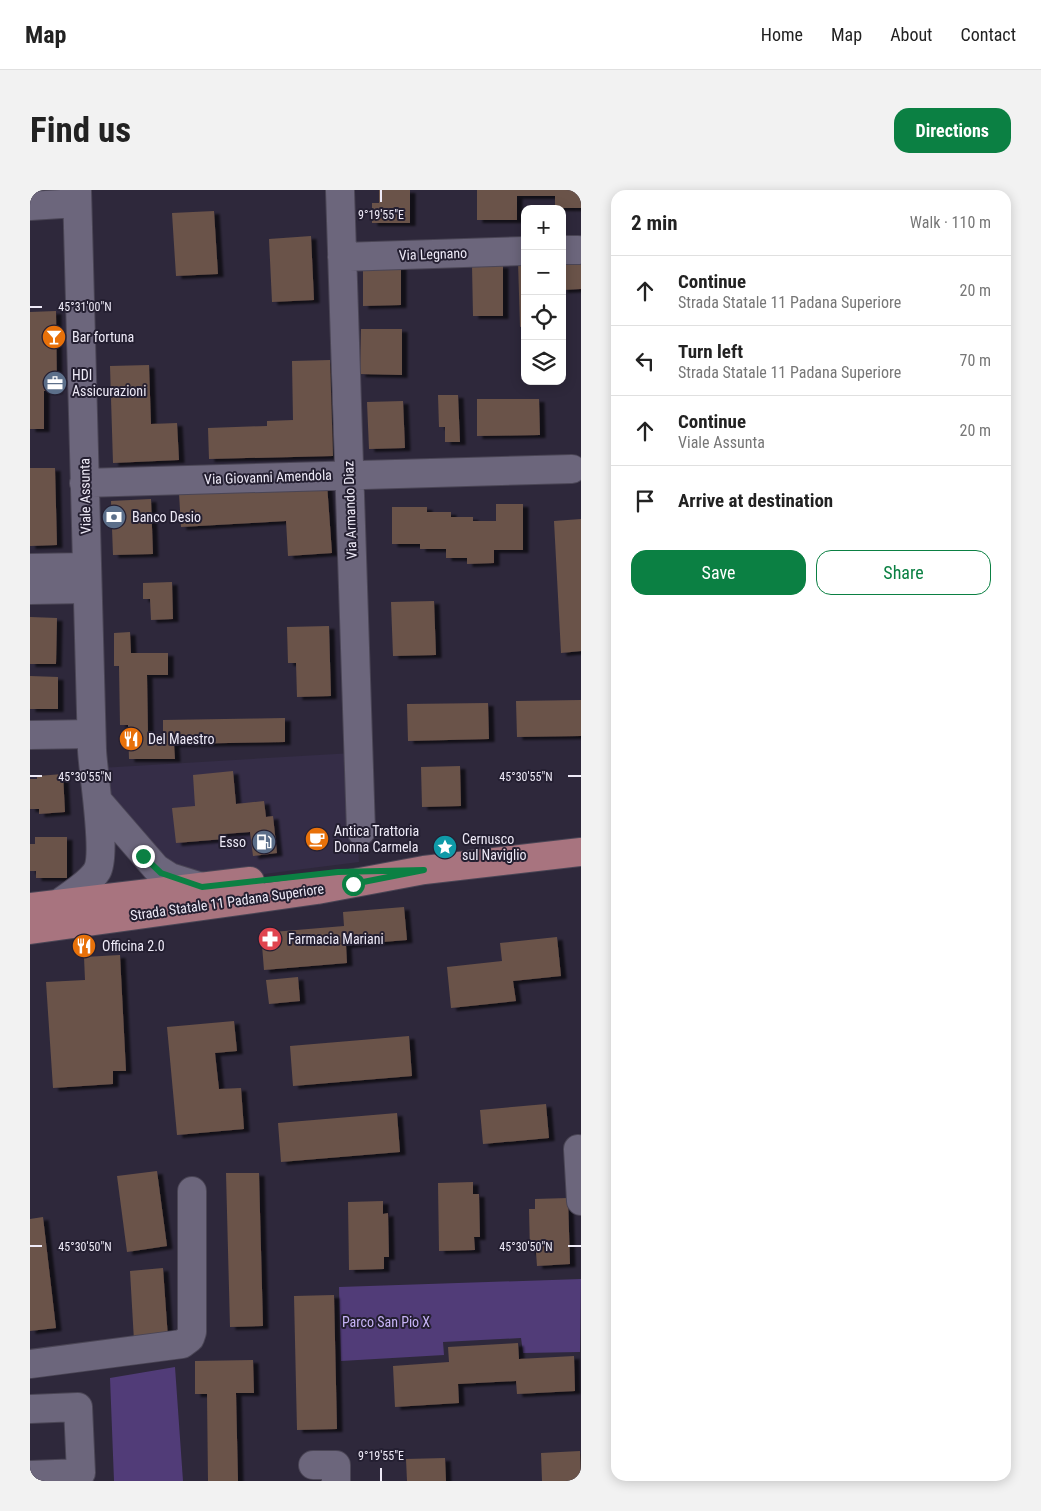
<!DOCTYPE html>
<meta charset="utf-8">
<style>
body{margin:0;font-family:"Roboto Condensed",sans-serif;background:#f2f2f2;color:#222}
.controls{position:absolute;right:15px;top:15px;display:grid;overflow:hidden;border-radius:10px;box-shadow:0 2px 12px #0003}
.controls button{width:45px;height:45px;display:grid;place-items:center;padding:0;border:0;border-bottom:1px solid #e0e0e0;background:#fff;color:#222;font:25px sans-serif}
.stop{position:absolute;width:15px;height:15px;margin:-11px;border:4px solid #0b8043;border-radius:50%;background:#fff}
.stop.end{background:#0b8043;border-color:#fff;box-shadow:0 1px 5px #0008}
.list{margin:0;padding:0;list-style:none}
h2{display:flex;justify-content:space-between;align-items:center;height:65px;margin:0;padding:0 20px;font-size:21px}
h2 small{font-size:16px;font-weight:400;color:#767676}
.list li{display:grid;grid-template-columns:32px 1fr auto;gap:15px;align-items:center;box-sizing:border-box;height:70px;padding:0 20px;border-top:1px solid #e0e0e0}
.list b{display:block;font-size:19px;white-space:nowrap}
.list p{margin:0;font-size:16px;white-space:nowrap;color:#767676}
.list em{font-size:16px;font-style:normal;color:#767676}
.actions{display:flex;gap:10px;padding:15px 20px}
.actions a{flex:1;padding:11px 0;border:1px solid #0b8043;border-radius:15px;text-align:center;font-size:18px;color:#0b8043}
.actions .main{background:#0b8043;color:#fff}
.icon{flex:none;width:28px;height:28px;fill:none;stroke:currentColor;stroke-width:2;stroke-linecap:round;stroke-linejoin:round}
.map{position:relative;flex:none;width:551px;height:1291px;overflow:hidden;border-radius:15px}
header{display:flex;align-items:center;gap:30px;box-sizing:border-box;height:70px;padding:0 25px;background:#fff;border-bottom:1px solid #e0e0e0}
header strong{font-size:24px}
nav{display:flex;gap:28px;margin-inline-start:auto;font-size:18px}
.intro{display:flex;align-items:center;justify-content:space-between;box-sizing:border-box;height:120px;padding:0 30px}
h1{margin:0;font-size:35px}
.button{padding:12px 22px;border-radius:15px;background:#0b8043;color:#fff;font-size:18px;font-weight:700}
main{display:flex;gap:30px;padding:0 30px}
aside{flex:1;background:#fff;border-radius:15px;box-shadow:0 2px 12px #0003}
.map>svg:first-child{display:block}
.built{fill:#352d47}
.green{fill:#513c78}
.building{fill:#6a5349;filter:url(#shadow)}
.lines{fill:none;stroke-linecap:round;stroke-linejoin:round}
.minor-casing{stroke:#4a4555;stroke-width:30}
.major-casing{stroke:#4a4555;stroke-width:30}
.minor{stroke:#6c667c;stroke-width:28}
.major{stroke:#a8747f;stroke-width:28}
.route{stroke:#0b8043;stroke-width:6}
.ticks{fill:none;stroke:#eeeaf7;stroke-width:2}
.labels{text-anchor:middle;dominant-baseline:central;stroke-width:4;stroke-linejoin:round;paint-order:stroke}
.street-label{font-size:14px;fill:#eeeaf7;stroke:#241f31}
.poi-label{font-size:14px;fill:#eeeaf7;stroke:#241f31;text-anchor:start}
.park-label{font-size:14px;fill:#c7b4f6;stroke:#241f31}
.ticks-label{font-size:12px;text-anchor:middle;fill:#eeeaf7;stroke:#241f31;stroke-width:4;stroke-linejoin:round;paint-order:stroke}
</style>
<header>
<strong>Map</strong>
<nav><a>Home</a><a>Map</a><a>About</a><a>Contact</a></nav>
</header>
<div class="intro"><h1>Find us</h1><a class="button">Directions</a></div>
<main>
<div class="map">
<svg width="551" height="1291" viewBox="0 0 551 1291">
<defs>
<filter id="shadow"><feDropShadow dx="5.5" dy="3" stdDeviation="1" flood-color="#0009"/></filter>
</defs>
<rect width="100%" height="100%" fill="#2e283b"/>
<path class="built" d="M323,563L329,672L171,692L141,684L74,607L70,578Z"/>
<path class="green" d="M551,1089L550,1162L493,1163L491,1148L413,1152L414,1165L311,1171L309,1097Z
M145,1177L153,1291H84L80,1188Z"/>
<path class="building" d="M349,0H380V33H342V13H349Z
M447,0H551V18H525V6H487V30H447Z
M184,21L188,84L146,86L142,23Z
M281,46L284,110L242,112L239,49Z
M532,69H551V99L532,100Z
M495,70V136L490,137L488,71Z
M442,75H473V126H443Z
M333,76H371V115L333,116Z
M26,121L27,201H14V239H0V122Z
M331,139H372V185L330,184Z
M300,170L303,266L179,269L178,238L237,236V231L263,230L262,171Z
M119,175L121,234L147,233L149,270L83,273L80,176Z
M408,205H428L430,252H415V237H409Z
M447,209H509L510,245L447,246Z
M373,211L375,258L339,259L337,212Z
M0,278H25L27,355L0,356Z
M297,294L302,363L258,366L256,331L151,337L149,303Z
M121,309L123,364L83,365L81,311Z
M466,314H493V360H464V373L437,374V368H416V359H390V354H362V317H397V322H421V327H443V331H466Z
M551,329V461L531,463L524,331Z
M142,392L143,429L121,430L120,409H113V393Z
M404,411L406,465L363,466L361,412Z
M0,427L27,428L26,474H0Z
M299,436L301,506L267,507L266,473H258L257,437Z
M100,442L101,463H138V485H117L118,544H133V530L255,528V552L144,554L145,569H99L98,535H90L89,476H84V443Z
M0,486L28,487V519H0Z
M551,510V546L487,547L486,511Z
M458,513L459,549L378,551L377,514Z
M430,576L431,616L392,617L391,577Z
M203,581L206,614L234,611L236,627L243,626L247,663L223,666L220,642L194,644V649L146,653L142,618L165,616L163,585Z
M33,584L35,622L9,624V619H0V589H7V586Z
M5,647H37V688H6V681H0V654H5Z
M374,717L377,750L316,755L317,773L234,780L231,743L314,736L313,722Z
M527,747L531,786L483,791L486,811L421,818L417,777L472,771L470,753Z
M90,765L96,881H83V894L23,898L16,792L55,790L54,767Z
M268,787L270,811L239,814L236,790Z
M204,831L207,861L185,863L189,899L211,898L214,939L147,945L137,837Z
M379,846L382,886L263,896L260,856Z
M516,914L519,948L453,954L450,920Z
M367,923L370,962L251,972L248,933Z
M127,981L137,1056L97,1062L87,986Z
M196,983H229L233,1136L200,1137Z
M443,992V1004H449L450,1047H444L445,1060L409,1061L408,993Z
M538,1008L540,1074L507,1076L506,1062H500L499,1019H505V1009Z
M353,1011V1024L358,1023L359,1067H354V1079L319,1080L318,1012Z
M13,1027L26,1138L0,1141V1029Z
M133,1078L138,1148L104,1151L100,1081Z
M304,1105L307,1239L267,1240L264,1106Z
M488,1153L489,1169L544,1166L545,1201L487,1204L486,1191L428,1194L429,1213L365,1217L363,1176L419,1172L418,1157Z
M223,1170L224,1203H206L208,1291H178L177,1204H165V1171Z
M550,1261L551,1291H512L511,1263Z
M415,1268L416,1291H377L376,1269Z"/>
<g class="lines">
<g class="minor-casing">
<path id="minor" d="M310,0L331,641
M0,16L47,13
M532,60H548
M312,67L495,61
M54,293L542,279
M0,378L57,377
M0,400L57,399
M0,545L61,544
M68,611L126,678L140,687L172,697
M28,714C41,704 59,694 67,681C77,663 63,584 62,560L47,0
M548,959L551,1011
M0,1174L152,1154L160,1148L162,1142V1001
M0,1219L48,1217L51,1283L0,1285
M283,1275H306V1291"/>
</g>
<g class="major-casing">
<path id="major" d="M0,717L220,691
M0,740L287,700L394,680L551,662"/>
</g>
<use href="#minor" class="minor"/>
<use href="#major" class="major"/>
</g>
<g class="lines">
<path class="route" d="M113,666L131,683L172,697L308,682L394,680L323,694"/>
</g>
<path class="ticks" d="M351,0V12M0,117H12M0,586H12M538,586H551M0,1056H12M538,1056H551M351,1278V1291"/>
<defs>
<g id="bar-disc" transform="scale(1.25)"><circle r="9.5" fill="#e8710a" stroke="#241f31"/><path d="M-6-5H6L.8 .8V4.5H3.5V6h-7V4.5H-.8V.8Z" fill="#fff"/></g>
<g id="office-disc" transform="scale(1.25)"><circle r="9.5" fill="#5c6f8a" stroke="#241f31"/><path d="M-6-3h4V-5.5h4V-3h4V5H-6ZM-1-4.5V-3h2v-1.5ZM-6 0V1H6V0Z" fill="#fff"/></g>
<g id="bank-disc" transform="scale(1.25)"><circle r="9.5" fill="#5c6f8a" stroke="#241f31"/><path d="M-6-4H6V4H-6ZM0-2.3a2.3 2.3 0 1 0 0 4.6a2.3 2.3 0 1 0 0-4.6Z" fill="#fff"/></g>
<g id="restaurant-disc" transform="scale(1.25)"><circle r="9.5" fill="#e8710a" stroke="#241f31"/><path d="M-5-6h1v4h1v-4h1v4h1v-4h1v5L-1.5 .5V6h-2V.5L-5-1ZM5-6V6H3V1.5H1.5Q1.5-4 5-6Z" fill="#fff"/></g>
<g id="cafe-disc" transform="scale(1.25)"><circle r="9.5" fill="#e8710a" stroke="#241f31"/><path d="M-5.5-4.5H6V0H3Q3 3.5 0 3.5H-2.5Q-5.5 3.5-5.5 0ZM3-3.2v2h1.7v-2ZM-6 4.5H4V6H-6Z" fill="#fff"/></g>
<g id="fuel-disc" transform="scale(1.25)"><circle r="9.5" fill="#5c6f8a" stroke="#241f31"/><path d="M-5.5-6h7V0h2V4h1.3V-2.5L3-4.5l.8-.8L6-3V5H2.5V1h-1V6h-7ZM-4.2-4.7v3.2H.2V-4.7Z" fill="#fff"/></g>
<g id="sight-disc" transform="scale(1.25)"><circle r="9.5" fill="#0f9aa8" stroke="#241f31"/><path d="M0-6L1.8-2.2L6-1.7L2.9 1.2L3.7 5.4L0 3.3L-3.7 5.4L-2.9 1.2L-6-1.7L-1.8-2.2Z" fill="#fff"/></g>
<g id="pharmacy-disc" transform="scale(1.25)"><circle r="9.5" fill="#e0444e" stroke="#241f31"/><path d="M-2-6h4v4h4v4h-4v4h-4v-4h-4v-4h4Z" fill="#fff"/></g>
</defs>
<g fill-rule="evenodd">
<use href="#bar-disc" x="24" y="147"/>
<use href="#office-disc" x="25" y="193"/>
<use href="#bank-disc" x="84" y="327"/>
<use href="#restaurant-disc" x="101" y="549"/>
<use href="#cafe-disc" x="287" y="649"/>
<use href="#fuel-disc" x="234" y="652"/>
<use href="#sight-disc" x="415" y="657"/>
<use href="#pharmacy-disc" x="240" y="749"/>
<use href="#restaurant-disc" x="54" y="756"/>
</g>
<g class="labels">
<g class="street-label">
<text transform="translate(403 64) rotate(-2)">Via Legnano</text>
<text transform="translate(238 287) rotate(-2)">Via Giovanni Amendola</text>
<text transform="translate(55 306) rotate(-91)">Viale Assunta</text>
<text transform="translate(320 320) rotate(-92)">Via Armando Diaz</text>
<text transform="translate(197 712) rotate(-8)">Strada Statale 11 Padana Superiore</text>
</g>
<g class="poi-label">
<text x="42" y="147">Bar fortuna</text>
<text x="42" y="185">HDI<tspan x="42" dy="16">Assicurazioni</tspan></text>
<text x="102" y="327">Banco Desio</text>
<text x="118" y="549">Del Maestro</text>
<text x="304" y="641">Antica Trattoria<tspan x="304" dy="16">Donna Carmela</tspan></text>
<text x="432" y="649">Cernusco<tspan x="432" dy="16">sul Naviglio</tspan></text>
<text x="216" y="652" text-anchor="end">Esso</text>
<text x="258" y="749">Farmacia Mariani</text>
<text x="72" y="756">Officina 2.0</text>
</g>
<g class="park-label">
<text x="356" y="1132">Parco San Pio X</text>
</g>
</g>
<g class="ticks-label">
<text x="351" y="29">9°19'55"E</text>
<text x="55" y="121">45°31'00"N</text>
<text x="55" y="591">45°30'55"N</text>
<text x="496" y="591">45°30'55"N</text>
<text x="55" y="1061">45°30'50"N</text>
<text x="496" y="1061">45°30'50"N</text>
<text x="351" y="1270">9°19'55"E</text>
</g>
</svg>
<div class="controls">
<button>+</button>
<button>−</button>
<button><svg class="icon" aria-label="locate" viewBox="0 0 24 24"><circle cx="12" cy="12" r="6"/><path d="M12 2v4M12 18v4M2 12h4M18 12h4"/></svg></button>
<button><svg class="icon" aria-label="layers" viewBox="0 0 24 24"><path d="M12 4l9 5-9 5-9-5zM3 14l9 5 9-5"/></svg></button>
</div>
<div class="stop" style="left:323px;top:694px"></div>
<div class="stop end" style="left:113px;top:666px"></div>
</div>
<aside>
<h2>2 min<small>Walk · 110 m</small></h2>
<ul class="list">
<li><svg class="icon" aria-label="ahead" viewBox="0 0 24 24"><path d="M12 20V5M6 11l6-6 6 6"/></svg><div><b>Continue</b><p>Strada Statale 11 Padana Superiore</p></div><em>20 m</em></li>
<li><svg class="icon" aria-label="left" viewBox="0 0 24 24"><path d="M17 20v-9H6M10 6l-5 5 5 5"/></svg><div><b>Turn left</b><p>Strada Statale 11 Padana Superiore</p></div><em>70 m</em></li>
<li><svg class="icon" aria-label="ahead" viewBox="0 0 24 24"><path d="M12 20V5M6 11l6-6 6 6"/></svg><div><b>Continue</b><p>Viale Assunta</p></div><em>20 m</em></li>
<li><svg class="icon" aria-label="arrive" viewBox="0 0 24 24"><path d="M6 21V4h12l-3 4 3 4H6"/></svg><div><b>Arrive at destination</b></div></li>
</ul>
<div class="actions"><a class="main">Save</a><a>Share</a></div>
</aside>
</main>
